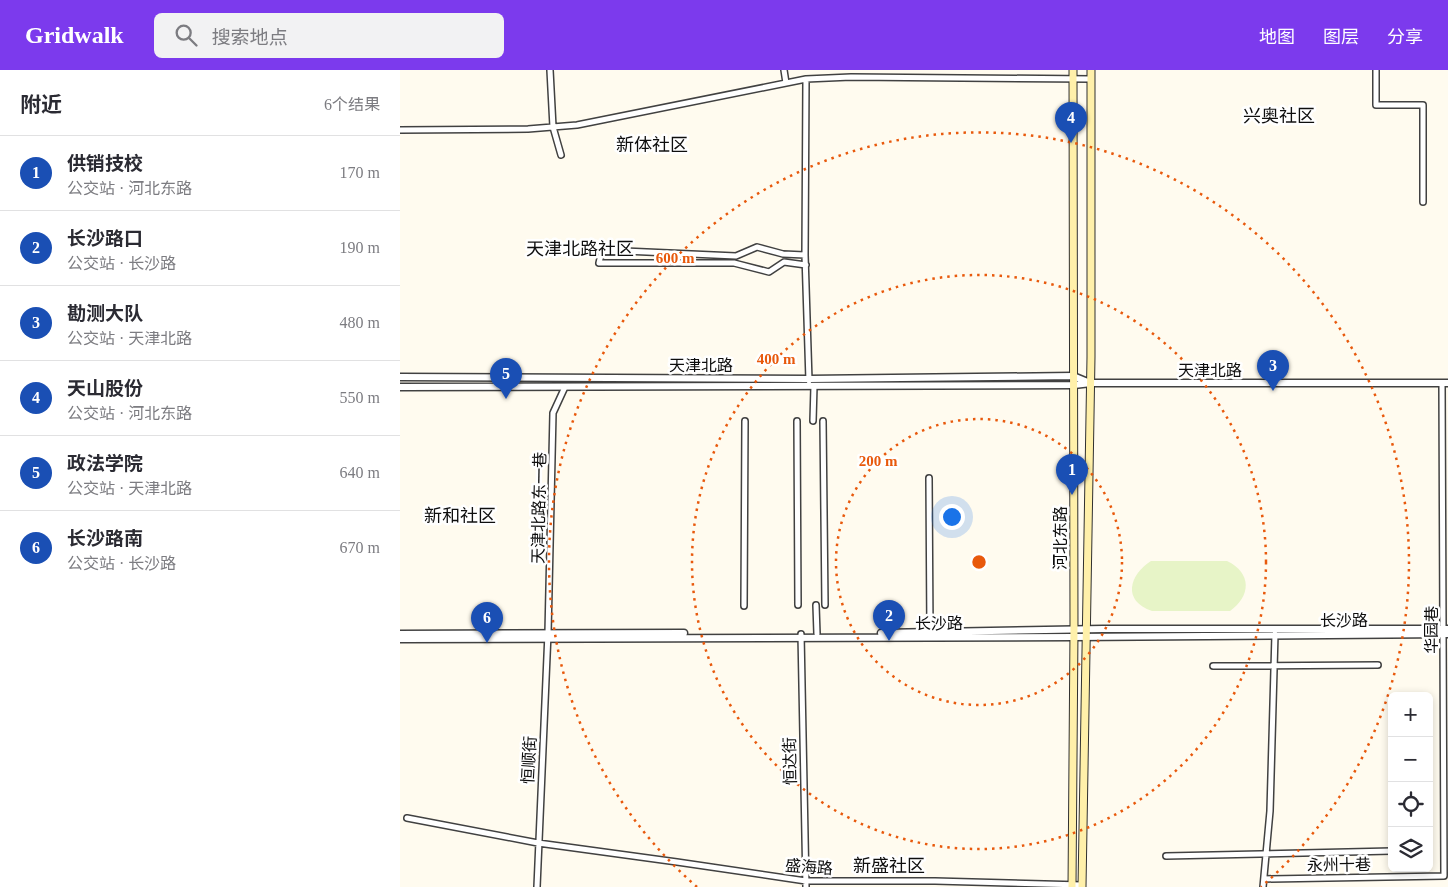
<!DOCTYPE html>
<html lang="zh">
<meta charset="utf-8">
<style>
body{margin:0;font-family:"Times New Roman","Noto Sans SC",serif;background:#f2f2f3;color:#2b2b33}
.controls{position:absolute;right:15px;bottom:15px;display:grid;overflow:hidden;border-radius:8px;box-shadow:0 2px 8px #0003}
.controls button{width:45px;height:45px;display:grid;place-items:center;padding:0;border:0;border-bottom:1px solid #e1e1e2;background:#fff;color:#2b2b33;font:25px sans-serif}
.you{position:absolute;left:551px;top:446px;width:18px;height:18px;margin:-12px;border:4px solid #fff;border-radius:50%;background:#1a73e8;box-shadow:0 0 0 8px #1a73e833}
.badge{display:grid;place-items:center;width:32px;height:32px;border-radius:50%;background:#7c3aed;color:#fff;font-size:16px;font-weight:700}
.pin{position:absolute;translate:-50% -41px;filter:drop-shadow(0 1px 2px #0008)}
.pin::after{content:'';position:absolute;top:26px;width:18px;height:15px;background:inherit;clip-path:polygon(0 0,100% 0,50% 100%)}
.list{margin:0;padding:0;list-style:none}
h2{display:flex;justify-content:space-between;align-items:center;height:65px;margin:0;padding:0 20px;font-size:21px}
h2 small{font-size:16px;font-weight:400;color:#7c7c81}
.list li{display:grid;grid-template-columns:32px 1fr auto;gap:15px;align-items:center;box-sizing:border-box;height:75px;padding:0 20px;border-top:1px solid #e1e1e2}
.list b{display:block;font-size:19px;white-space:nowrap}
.list p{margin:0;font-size:16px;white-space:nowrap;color:#7c7c81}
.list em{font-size:16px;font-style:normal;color:#7c7c81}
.icon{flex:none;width:28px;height:28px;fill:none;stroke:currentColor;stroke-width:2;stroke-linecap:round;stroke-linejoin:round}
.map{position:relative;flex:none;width:1048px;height:817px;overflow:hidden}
header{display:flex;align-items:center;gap:30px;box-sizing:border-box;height:70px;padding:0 25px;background:#7c3aed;color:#fff}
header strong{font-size:24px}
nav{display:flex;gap:28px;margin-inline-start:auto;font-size:18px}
.search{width:350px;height:45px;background:#f2f2f3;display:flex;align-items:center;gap:12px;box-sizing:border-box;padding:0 18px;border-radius:8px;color:#7c7c81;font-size:19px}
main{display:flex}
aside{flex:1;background:#fff}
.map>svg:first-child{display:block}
.pitch{fill:#e7f4c7}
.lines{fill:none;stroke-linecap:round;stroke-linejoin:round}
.minor-casing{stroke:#414141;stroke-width:8}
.tertiary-casing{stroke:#414141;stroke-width:9}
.secondary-casing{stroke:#303030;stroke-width:9}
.minor{stroke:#fff;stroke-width:5}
.tertiary{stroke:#fff;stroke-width:6}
.secondary{stroke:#fff0aa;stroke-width:7}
.ring{fill:none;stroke:#e8590c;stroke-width:2.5;stroke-dasharray:2.5 5}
.labels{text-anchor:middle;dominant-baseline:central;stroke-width:5;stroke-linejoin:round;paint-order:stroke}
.street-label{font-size:16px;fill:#0e0e0e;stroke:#fff}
.neighbourhood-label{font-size:18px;fill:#0e0e0e;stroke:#fff}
.centre{fill:#e8590c;stroke:#fff;stroke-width:2.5}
.ring-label{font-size:15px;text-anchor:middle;font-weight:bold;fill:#e8590c;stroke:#fff;stroke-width:5;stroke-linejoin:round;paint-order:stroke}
</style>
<header>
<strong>Gridwalk</strong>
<div class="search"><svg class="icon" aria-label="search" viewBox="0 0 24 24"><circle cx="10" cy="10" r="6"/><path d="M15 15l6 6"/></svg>搜索地点</div>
<nav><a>地图</a><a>图层</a><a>分享</a></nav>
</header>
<main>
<aside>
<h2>附近<small>6个结果</small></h2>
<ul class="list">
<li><span class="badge" style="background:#1a4fb4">1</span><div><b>供销技校</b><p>公交站 · 河北东路</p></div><em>170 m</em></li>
<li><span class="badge" style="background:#1a4fb4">2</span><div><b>长沙路口</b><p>公交站 · 长沙路</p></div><em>190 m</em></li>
<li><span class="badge" style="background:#1a4fb4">3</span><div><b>勘测大队</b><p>公交站 · 天津北路</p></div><em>480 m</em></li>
<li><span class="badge" style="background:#1a4fb4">4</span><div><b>天山股份</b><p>公交站 · 河北东路</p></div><em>550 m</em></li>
<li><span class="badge" style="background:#1a4fb4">5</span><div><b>政法学院</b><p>公交站 · 天津北路</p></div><em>640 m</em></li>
<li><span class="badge" style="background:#1a4fb4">6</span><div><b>长沙路南</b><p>公交站 · 长沙路</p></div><em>670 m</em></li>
</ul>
</aside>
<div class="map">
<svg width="1048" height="817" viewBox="0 0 1048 817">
<rect width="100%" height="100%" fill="#fffbef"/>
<path class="pitch" d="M751,491H827C852,503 851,526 830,541H752C722,531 729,505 751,491Z"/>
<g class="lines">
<g class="minor-casing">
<path id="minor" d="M150,0L153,57L161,85
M384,0L386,13
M976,0V35H1023V132
M406,9L405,185L409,311
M0,60L128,59L177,55L406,9L451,7L691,9
M405,185L383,184L357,177L336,186L202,180L199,193H334L369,202L384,192L406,195
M397,351L398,535
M413,351L414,316
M423,351L425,535
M529,408L530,562
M416,535L417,564
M344,536L345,351
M401,564L406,817
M813,596L978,595
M7,748L138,773L277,792L406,811H535L682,815
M766,786L992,781
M864,809L1044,806L1042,313
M137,817L148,563L153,343L165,317
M863,817L870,741L875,564"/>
</g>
<g class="tertiary-casing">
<path id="tertiary" d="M0,307L409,309L673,306L690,313
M0,317L674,315L691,313H1048
M481,563L703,559H1048
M0,564L284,563
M0,569L674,567L1048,564"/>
</g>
<g class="secondary-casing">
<path id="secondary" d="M672,817L674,560L673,0
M682,817L691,287V0"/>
</g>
<use href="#minor" class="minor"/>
<use href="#tertiary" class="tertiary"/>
<use href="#secondary" class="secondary"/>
</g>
<g class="ring">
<circle cx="579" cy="492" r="143"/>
<circle cx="579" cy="492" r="287"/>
<path d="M297 817A430 430 0 1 1 861 817"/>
</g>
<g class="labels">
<g class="street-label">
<text x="301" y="295">天津北路</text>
<text x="810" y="300">天津北路</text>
<text transform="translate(139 438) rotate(-89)">天津北路东一巷</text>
<text transform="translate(660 468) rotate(-90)">河北东路</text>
<text x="944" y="550">长沙路</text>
<text x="539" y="553">长沙路</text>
<text transform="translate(1031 560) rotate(-90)">华园巷</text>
<text transform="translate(129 690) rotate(-87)">恒顺街</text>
<text transform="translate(390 691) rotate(-91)">恒达街</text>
<text transform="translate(939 795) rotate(-1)">永州十巷</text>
<text transform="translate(409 797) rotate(4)">盛海路</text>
</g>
<g class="neighbourhood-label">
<text x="879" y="46">兴奥社区</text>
<text x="252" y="75">新体社区</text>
<text x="180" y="179">天津北路社区</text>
<text x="60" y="446">新和社区</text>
<text x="489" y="796">新盛社区</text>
</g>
</g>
<circle cx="579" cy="492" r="8" class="centre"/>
<g class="ring-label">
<text x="275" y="193">600 m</text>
<text x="376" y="294">400 m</text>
<text x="478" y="396">200 m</text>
</g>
</svg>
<div class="controls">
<button>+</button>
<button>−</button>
<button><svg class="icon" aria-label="locate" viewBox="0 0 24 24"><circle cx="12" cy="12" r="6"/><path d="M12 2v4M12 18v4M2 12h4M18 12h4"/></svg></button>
<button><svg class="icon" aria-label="layers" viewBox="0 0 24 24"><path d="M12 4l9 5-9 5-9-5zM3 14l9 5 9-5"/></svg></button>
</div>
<div class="you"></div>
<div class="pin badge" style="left:672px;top:425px;background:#1a4fb4">1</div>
<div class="pin badge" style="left:489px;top:571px;background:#1a4fb4">2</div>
<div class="pin badge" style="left:873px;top:321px;background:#1a4fb4">3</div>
<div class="pin badge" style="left:671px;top:73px;background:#1a4fb4">4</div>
<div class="pin badge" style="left:106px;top:329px;background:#1a4fb4">5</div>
<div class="pin badge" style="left:87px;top:573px;background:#1a4fb4">6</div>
</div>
</main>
